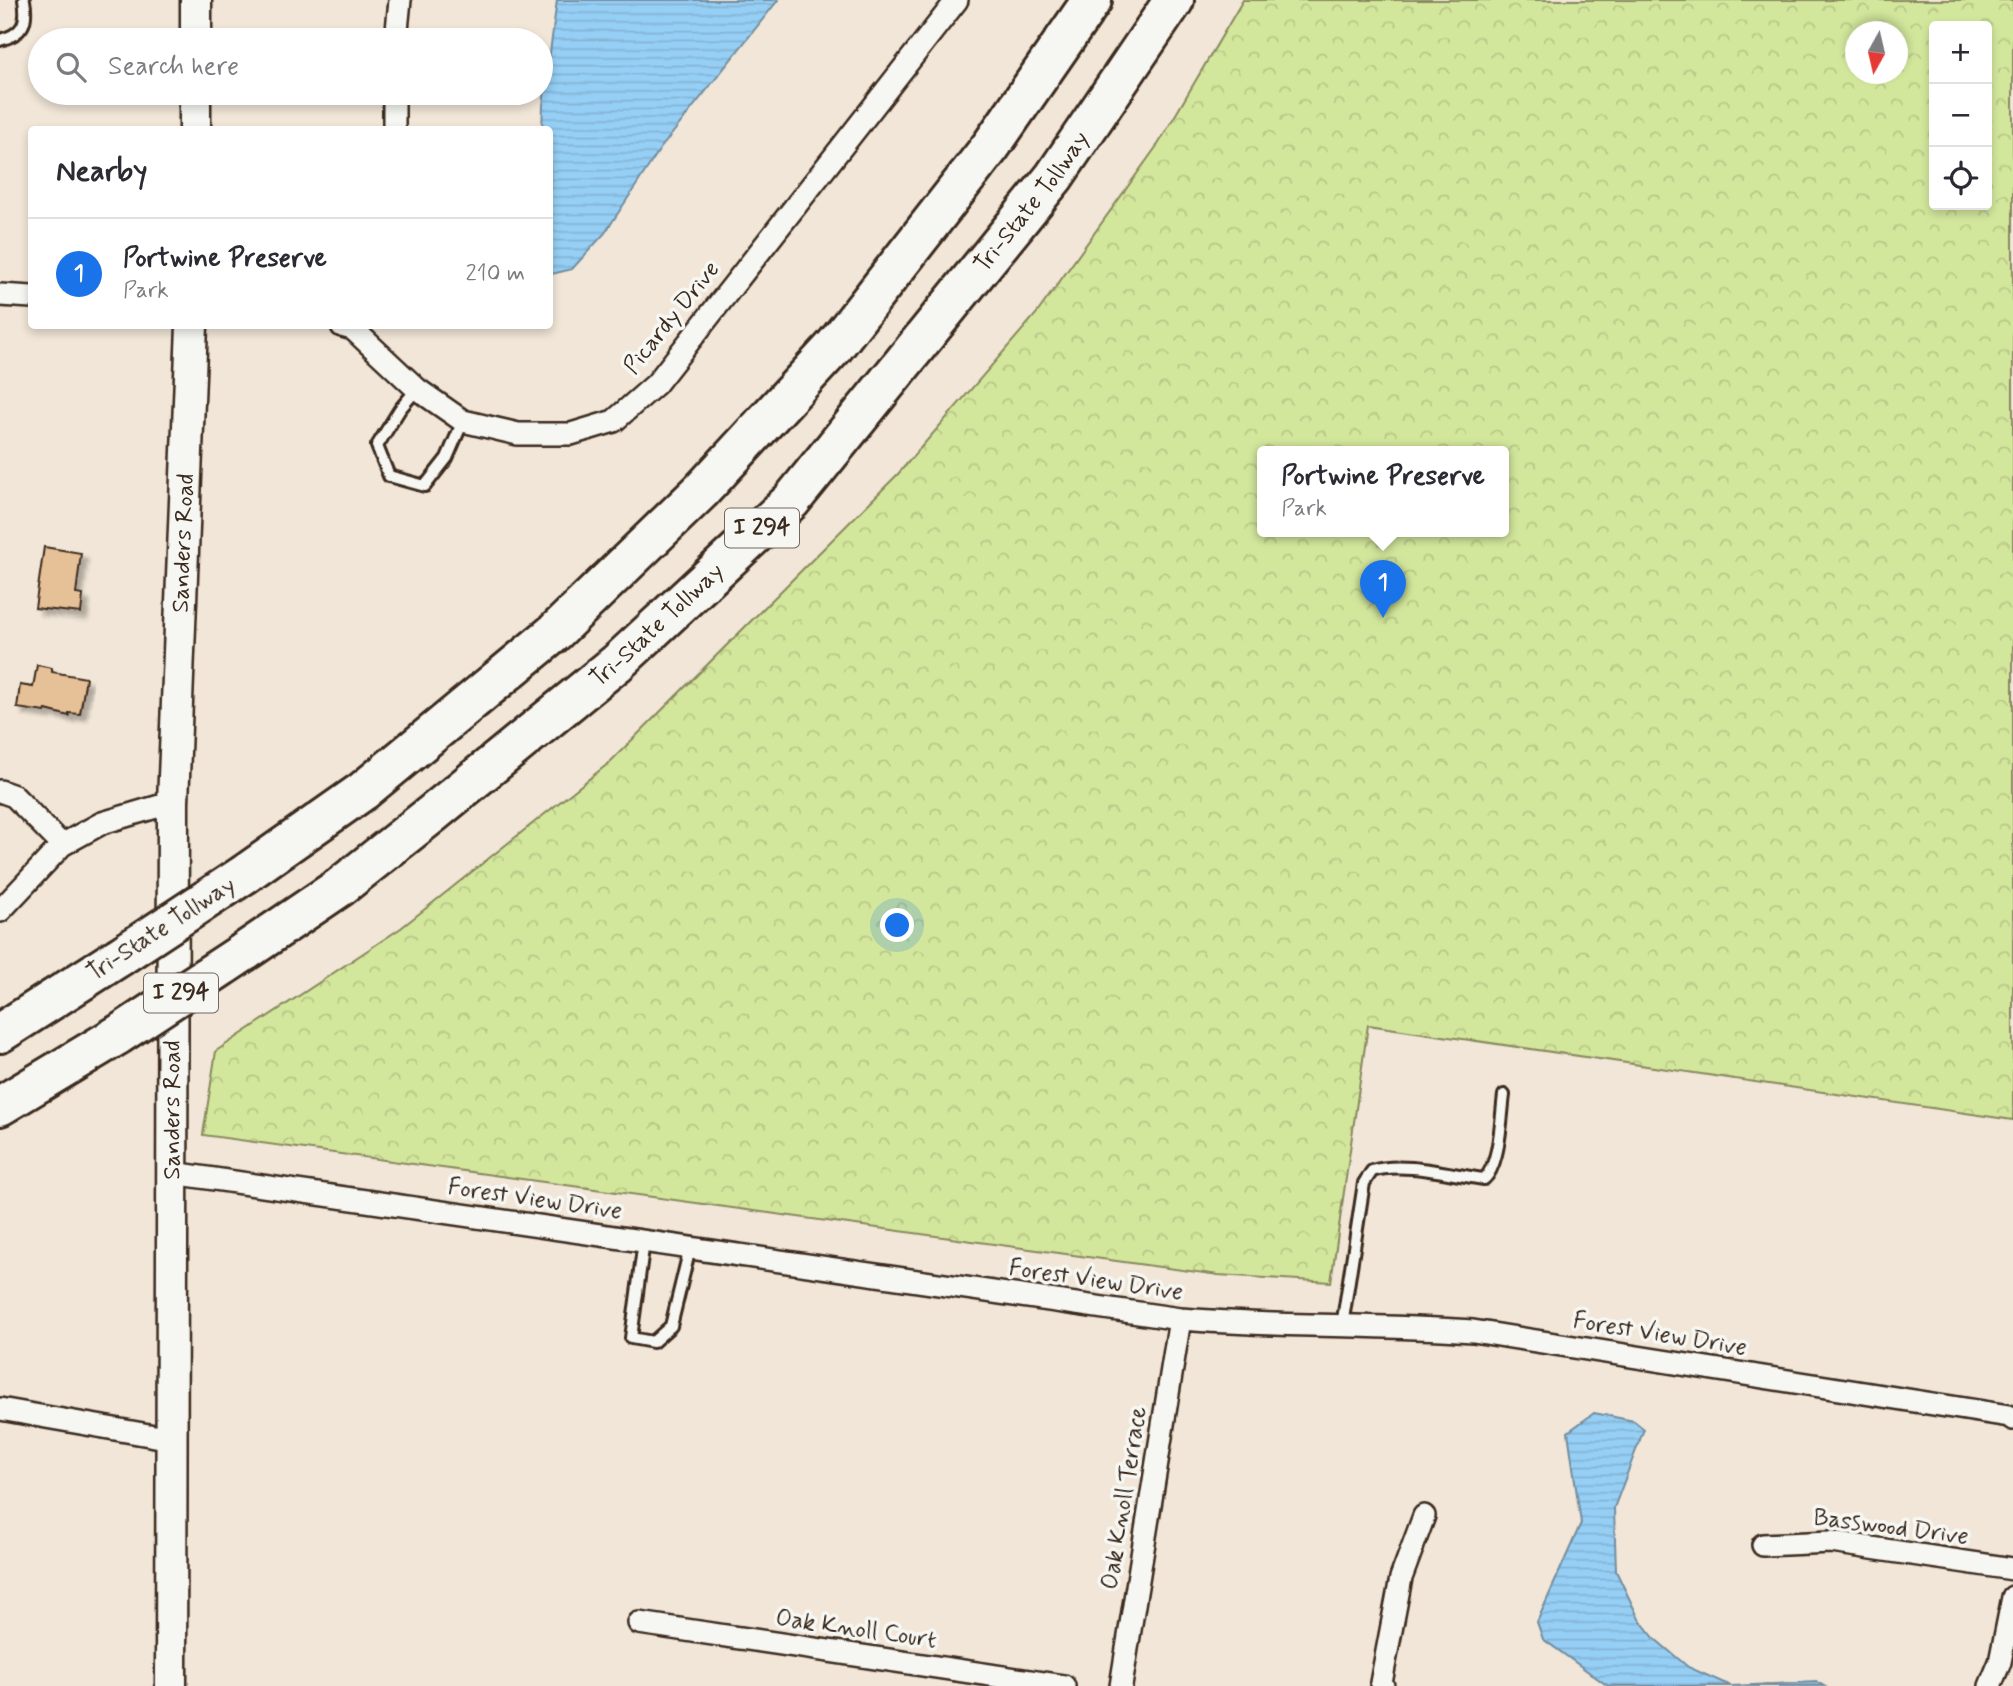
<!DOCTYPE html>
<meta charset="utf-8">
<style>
body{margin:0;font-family:Mynerve,sans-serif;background:#f2f2f3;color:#2b2b33}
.controls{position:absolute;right:21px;top:21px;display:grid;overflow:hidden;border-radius:7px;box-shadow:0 4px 10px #0003}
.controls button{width:63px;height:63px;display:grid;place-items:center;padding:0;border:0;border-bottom:2px solid #e1e1e2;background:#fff;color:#2b2b33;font:35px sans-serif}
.compass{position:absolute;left:1845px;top:21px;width:63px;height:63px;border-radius:50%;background:#fff;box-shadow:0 4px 10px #0003;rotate:188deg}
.you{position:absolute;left:898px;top:926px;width:24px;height:24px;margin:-18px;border:5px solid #fff;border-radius:50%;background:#1a73e8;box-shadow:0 0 0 10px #1a73e833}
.badge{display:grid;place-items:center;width:46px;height:46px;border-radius:50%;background:#1a73e8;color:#fff;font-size:23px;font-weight:700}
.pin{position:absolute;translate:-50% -58px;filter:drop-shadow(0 2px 4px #0008)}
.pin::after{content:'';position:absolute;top:37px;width:24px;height:21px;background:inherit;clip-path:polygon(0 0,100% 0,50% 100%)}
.popup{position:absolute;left:1257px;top:446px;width:252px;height:91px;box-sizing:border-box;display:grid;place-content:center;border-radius:7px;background:#fff;filter:drop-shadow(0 2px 5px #0005);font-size:23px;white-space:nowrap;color:#7c7c81}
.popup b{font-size:26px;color:#2b2b33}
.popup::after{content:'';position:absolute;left:50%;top:100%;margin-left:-14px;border:14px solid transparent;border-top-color:#fff}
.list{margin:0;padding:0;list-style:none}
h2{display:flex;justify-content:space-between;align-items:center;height:91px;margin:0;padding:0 28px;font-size:30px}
h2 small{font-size:23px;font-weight:400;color:#7c7c81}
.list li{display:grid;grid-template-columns:46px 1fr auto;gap:21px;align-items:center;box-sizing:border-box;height:112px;padding:0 28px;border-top:2px solid #e1e1e2}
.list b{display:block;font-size:26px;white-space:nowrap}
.list p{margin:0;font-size:23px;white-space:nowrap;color:#7c7c81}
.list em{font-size:23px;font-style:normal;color:#7c7c81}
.icon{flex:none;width:38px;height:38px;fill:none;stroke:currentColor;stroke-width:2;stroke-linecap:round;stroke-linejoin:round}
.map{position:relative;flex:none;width:2013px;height:1686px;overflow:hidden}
.search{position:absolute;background:#fff;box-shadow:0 4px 10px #0003;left:28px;top:28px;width:525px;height:77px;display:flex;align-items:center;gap:18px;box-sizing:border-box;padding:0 24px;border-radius:38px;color:#7c7c81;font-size:26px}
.panel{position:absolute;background:#fff;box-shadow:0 4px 10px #0003;left:28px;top:126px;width:525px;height:203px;border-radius:7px}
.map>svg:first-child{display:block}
.park{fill:url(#park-crowns);stroke:#87885d;stroke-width:2;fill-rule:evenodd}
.water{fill:url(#water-rules);stroke:#728d9f;stroke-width:2}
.building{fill:#e6c197;stroke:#3b2a1e;stroke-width:2;filter:url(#shadow)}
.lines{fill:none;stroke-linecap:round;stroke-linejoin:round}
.lane-casing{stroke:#3b2a1e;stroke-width:16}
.street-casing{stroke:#3b2a1e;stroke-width:26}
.secondary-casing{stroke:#3b2a1e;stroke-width:35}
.highway-casing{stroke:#3b2a1e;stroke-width:44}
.lane{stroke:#f6f6f2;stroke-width:10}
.street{stroke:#f6f6f2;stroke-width:21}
.secondary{stroke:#f6f6f2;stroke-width:30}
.highway{stroke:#f6f6f2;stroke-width:38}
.highway-bridge-casing{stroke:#3b2a1e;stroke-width:44;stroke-linecap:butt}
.highway-bridge{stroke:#f6f6f2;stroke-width:38}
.labels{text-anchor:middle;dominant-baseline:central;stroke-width:7;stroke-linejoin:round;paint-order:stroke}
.shield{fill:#f6f6f2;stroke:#73675e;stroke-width:2}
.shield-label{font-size:23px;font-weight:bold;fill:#3b2a1e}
.street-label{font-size:24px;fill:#3b2a1e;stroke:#f6f6f2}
</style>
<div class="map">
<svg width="2013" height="1686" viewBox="0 0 2013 1686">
<defs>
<pattern id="park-crowns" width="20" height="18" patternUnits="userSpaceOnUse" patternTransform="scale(1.75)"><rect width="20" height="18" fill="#d3e79c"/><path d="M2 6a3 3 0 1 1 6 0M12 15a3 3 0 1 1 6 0" fill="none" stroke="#b6c686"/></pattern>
<pattern id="water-rules" width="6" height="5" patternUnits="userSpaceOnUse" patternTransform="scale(1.75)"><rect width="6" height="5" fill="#96cff5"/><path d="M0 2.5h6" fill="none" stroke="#82b2d2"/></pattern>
<filter id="shadow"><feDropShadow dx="6" dy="6" stdDeviation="2" flood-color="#0004"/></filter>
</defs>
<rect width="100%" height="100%" fill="#f1e6d7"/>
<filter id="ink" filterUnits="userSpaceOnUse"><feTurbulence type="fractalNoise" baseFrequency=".0143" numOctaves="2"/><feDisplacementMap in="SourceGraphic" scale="14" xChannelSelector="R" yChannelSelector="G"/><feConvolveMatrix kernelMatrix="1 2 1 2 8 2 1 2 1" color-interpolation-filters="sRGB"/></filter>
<g filter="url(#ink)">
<path class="park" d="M1243,0H2013V1120L1368,1025L1331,1282L1218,1275L203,1135L216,1051L401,928L609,763L898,474L1037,313L1159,143ZM1934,26H1987V205H1934ZM1856,32H1898V74H1856ZM1262,452H1504V532H1262Z"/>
<path class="water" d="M557,0H778L660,149L605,233L572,269L552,274L550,272V130L542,129L543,105Z
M1594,1413L1634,1421L1644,1429L1614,1508L1616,1571L1639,1619L1655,1639L1688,1667L1731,1686L1817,1682L1824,1686H1608L1543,1639L1537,1622L1581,1523L1568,1432Z"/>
<path class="building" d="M44,547L81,553L76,594L83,595L81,613L35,608Z
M37,665L52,668V672L86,678L80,714L69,713V716L46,710L45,712L17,708L20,685L33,687Z"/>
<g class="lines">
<g class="lane-casing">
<path id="lane" d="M0,40C23,34 28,23 24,0
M417,389L400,409L377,446L389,476L425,486L447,458L463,421
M644,1241L631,1338L653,1342L671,1326L690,1248
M1342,1326L1364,1183L1372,1171C1402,1161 1452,1175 1484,1179C1500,1165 1501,1117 1504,1095"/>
</g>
<g class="street-casing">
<path id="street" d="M396,40L400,0
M394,130V93
M0,295L32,297
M342,326L353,329L417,389L463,421L518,434H571L614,421L656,384L957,0
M0,791L14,796L62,845
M0,911L62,845L102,823L173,802
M173,1173L1180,1319C1278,1327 1376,1324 1473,1331L2009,1416L2013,1419
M0,1409L172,1439
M1763,1545L1831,1542L2013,1569
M639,1623L1064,1686
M1121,1686L1180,1319
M1383,1686L1381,1683L1401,1578L1424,1516
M1990,1686L2000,1662L2013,1597"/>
</g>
<g class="secondary-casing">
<g id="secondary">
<path d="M196,40V0"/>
<path d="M195,130V93"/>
<path id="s1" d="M171,1686L173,802L192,326"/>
</g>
</g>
<g class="highway-casing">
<g id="highway">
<path d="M245,874L363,791L553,634L701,491L834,347L991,146L1092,0"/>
<path id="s2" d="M244,952L340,887L432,814L617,663L791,501L1054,177L1174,0"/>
<path d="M0,1033L119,957"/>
<path d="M0,1106L118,1035"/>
</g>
</g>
<use href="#lane" class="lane"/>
<use href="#street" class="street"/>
<use href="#secondary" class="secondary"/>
<use href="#highway" class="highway"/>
<g class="highway-bridge-casing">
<path id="highway-bridge" d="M119,957L245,874
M118,1035L244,952"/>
</g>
<use href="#highway-bridge" class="highway-bridge"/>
</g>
</g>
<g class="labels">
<g class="shield">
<rect x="725" y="508.5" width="74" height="39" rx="5"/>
<rect x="144" y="973.5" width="74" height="39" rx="5"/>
</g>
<g class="shield-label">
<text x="762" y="528">I 294</text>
<text x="181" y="993">I 294</text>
</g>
<g class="street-label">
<text stroke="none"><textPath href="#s2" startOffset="1094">Tri-State Tollway</textPath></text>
<text transform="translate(672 318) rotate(-51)">Picardy Drive</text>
<text stroke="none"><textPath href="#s1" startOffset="1143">Sanders Road</textPath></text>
<text stroke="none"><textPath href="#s2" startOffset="527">Tri-State Tollway</textPath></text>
<text transform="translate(161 929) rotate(-33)">Tri-State Tollway</text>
<text stroke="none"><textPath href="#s1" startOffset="576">Sanders Road</textPath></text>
<text transform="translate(535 1199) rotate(8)">Forest View Drive</text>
<text transform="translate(1096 1280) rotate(8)">Forest View Drive</text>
<text transform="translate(1660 1334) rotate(9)">Forest View Drive</text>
<text transform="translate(1124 1498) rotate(-81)">Oak Knoll Terrace</text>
<text transform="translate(1891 1527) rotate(7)">Basswood Drive</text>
<text transform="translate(856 1629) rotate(8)">Oak Knoll Court</text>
</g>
</g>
</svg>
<div class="controls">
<button>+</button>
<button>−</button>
<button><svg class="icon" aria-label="locate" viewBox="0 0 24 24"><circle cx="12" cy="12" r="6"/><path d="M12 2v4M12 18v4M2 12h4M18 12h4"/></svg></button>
</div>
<svg class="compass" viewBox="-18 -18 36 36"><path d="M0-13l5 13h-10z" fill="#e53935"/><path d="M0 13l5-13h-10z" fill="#7c7c81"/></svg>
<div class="you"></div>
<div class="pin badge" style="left:1383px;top:618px">1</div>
<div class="popup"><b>Portwine Preserve</b>Park</div>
<div class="search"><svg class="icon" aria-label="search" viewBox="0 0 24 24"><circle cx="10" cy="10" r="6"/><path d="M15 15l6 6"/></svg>Search here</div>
<section class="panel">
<h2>Nearby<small></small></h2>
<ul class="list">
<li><span class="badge">1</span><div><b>Portwine Preserve</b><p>Park</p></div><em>210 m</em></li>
</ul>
</section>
</div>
